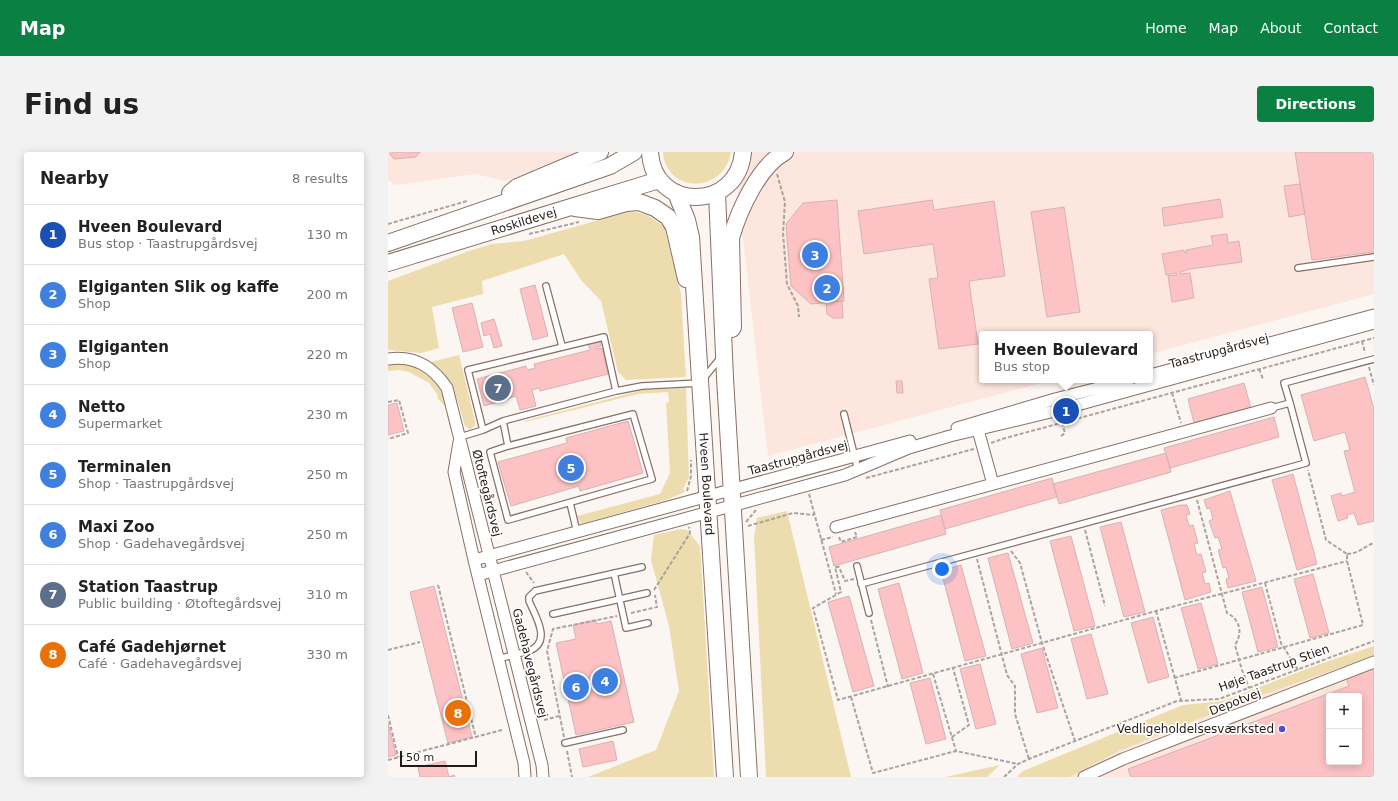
<!DOCTYPE html>
<meta charset="utf-8">
<style>
body{margin:0;font-family:"DejaVu Sans",sans-serif;background:#f2f2f2;color:#222}
.controls{position:absolute;right:12px;bottom:12px;display:grid;overflow:hidden;border-radius:4px;box-shadow:0 2px 10px #0003}
.controls button{width:36px;height:36px;display:grid;place-items:center;padding:0;border:0;border-bottom:1px solid #e0e0e0;background:#fff;color:#222;font:20px sans-serif}
.scale{position:absolute;left:12px;bottom:10px;width:77px;box-sizing:border-box;padding-left:4px;border:2px solid #241a16;border-top:0;font-size:11px;line-height:14px;white-space:nowrap;color:#241a16;-webkit-text-stroke:3px #fff;paint-order:stroke}
.you{position:absolute;left:554px;top:417px;width:14px;height:14px;margin:-10px;border:3px solid #fff;border-radius:50%;background:#1a73e8;box-shadow:0 0 0 6px #1a73e833}
.badge{display:grid;place-items:center;width:26px;height:26px;border-radius:50%;background:#0b8043;color:#fff;font-size:13px;font-weight:700}
.pin{position:absolute;translate:-50% -50%;border:2px solid #fff;box-shadow:0 1px 4px #0006}
.popup{position:absolute;left:591px;top:179px;width:174px;height:52px;box-sizing:border-box;display:grid;place-content:center;border-radius:4px;background:#fff;filter:drop-shadow(0 1px 3px #0005);font-size:13px;white-space:nowrap;color:#767676}
.popup b{font-size:15px;color:#222}
.popup::after{content:'';position:absolute;left:50%;top:100%;margin-left:-8px;border:8px solid transparent;border-top-color:#fff}
.list{margin:0;padding:0;list-style:none}
h2{display:flex;justify-content:space-between;align-items:center;height:52px;margin:0;padding:0 16px;font-size:17px}
h2 small{font-size:13px;font-weight:400;color:#767676}
.list li{display:grid;grid-template-columns:26px 1fr auto;gap:12px;align-items:center;box-sizing:border-box;height:60px;padding:0 16px;border-top:1px solid #e0e0e0}
.list b{display:block;font-size:15px;white-space:nowrap}
.list p{margin:0;font-size:13px;white-space:nowrap;color:#767676}
.list em{font-size:13px;font-style:normal;color:#767676}
.map{position:relative;flex:none;width:986px;height:625px;overflow:hidden;border-radius:4px}
header{display:flex;align-items:center;gap:24px;box-sizing:border-box;height:56px;padding:0 20px;background:#0b8043;color:#fff}
header strong{font-size:19px}
nav{display:flex;gap:22px;margin-inline-start:auto;font-size:14px}
.intro{display:flex;align-items:center;justify-content:space-between;box-sizing:border-box;height:96px;padding:0 24px}
h1{margin:0;font-size:28px}
.button{padding:10px 18px;border-radius:4px;background:#0b8043;color:#fff;font-size:14px;font-weight:700}
main{display:flex;gap:24px;padding:0 24px}
aside{flex:1;background:#fff;border-radius:4px;box-shadow:0 2px 10px #0003}
.map>svg:first-child{display:block}
.built{fill:#fde6dd;fill-rule:evenodd}
.green{fill:#eddcad}
.building{fill:#fdc2c4;stroke:#d3b4b4;fill-rule:evenodd}
.lines{fill:none;stroke-linecap:round;stroke-linejoin:round}
.lane-casing{stroke:#897066;stroke-width:8}
.street-casing{stroke:#897066;stroke-width:13}
.secondary-casing{stroke:#897066;stroke-width:18}
.path{stroke:#aaa39f;stroke-width:2;stroke-dasharray:4 2;stroke-linecap:butt}
.lane{stroke:#fff;stroke-width:5.5}
.street{stroke:#fff;stroke-width:11}
.secondary{stroke:#fff;stroke-width:16}
.poi-dot{fill:#504fc6;stroke:#fff;stroke-width:1.5}
.labels{text-anchor:middle;dominant-baseline:central;stroke-width:3.5;stroke-linejoin:round;paint-order:stroke}
.street-label{font-size:12px;fill:#241a16;stroke:#fff}
.poi-label{font-size:12px;fill:#241a16;stroke:#fff;text-anchor:end}
</style>
<header>
<strong>Map</strong>
<nav><a>Home</a><a>Map</a><a>About</a><a>Contact</a></nav>
</header>
<div class="intro"><h1>Find us</h1><a class="button">Directions</a></div>
<main>
<aside>
<h2>Nearby<small>8 results</small></h2>
<ul class="list">
<li><span class="badge" style="background:#1a4fb4">1</span><div><b>Hveen Boulevard</b><p>Bus stop · Taastrupgårdsvej</p></div><em>130 m</em></li>
<li><span class="badge" style="background:#3f7fe0">2</span><div><b>Elgiganten Slik og kaffe</b><p>Shop</p></div><em>200 m</em></li>
<li><span class="badge" style="background:#3f7fe0">3</span><div><b>Elgiganten</b><p>Shop</p></div><em>220 m</em></li>
<li><span class="badge" style="background:#3f7fe0">4</span><div><b>Netto</b><p>Supermarket</p></div><em>230 m</em></li>
<li><span class="badge" style="background:#3f7fe0">5</span><div><b>Terminalen</b><p>Shop · Taastrupgårdsvej</p></div><em>250 m</em></li>
<li><span class="badge" style="background:#3f7fe0">6</span><div><b>Maxi Zoo</b><p>Shop · Gadehavegårdsvej</p></div><em>250 m</em></li>
<li><span class="badge" style="background:#5c6f8a">7</span><div><b>Station Taastrup</b><p>Public building · Øtoftegårdsvej</p></div><em>310 m</em></li>
<li><span class="badge" style="background:#e8710a">8</span><div><b>Café Gadehjørnet</b><p>Café · Gadehavegårdsvej</p></div><em>330 m</em></li>
</ul>
</aside>
<div class="map">
<svg width="986" height="625" viewBox="0 0 986 625">
<rect width="100%" height="100%" fill="#fcf6f3"/>
<path class="built" d="M0,0H190L117,29L87,22L8,33L0,28Z
M345,0H986V142L762,202V182H594V228H665L380,304Z
M986,504V625H682L731,599L854,550ZM941,544H971V610H941Z"/>
<path class="green" d="M275,0H343C336,42 278,42 275,0Z
M243,59L259,63L276,74L293,142L298,225L238,228L230,220L213,149L193,128L176,102L94,129L95,142L44,155L51,196L33,201L0,198V129L78,100L104,92L136,89Z
M71,203L87,269V273L82,278L77,274C70,250 65,225 43,210Z
M0,212C33,209 53,226 59,258C61,264 62,270 62,276L57,254L50,247L49,242L41,231L21,220L11,218L0,219Z
M298,236L301,325L295,337L297,340L278,348L193,372L189,364L272,342L282,321L278,251L281,250L280,240L250,242L145,268L137,270L136,269L255,238Z
M399,359L463,625H378L366,385L369,366Z
M293,377L299,378L312,394L326,625H200L268,598L291,539L281,474L263,408L266,383Z
M986,494V504L854,550L731,599L682,625H629L635,619L795,553L835,549L932,512Z
M612,613L599,625H557Z"/>
<path class="building" d="M0,0H32L28,5L6,7Z
M907,0H986V100L924,108Z
M912,32L917,62L901,65L896,34Z
M832,47L835,65L776,74L774,56Z
M449,48L456,149L423,152L403,134L398,72L415,51Z
M544,48L546,58L606,49L617,124L581,129L590,192L551,197L541,127L550,126L545,92L476,102L470,59Z
M676,55L692,160L659,165L643,60Z
M839,82L840,91L851,89L854,110L802,117L792,120L793,122L802,121L806,146L784,150L780,124L789,123L788,121L778,123L774,102L796,98L797,101H799L798,98L825,93L823,84Z
M147,133L160,184L145,188L132,137Z
M454,149L455,166H445L439,162L438,150Z
M84,151L95,195L75,200L64,156Z
M106,167L114,194L106,196L102,182L96,184L93,171Z
M212,188L213,194L208,195V197L214,196L220,222L152,239L151,236L144,238L148,254L132,258L128,244L121,246V247L96,254L89,227L138,214L139,218L147,216L146,212L202,198L200,191Z
M977,225L986,257V369L970,373L966,361L959,363L960,366L950,369L943,344L953,341L954,344L967,340L956,299L962,298L957,280L926,289L913,243Z
M508,229H514L515,241H509Z
M856,231L863,256L806,271L800,247Z
M9,251L16,279L0,283V253Z
M886,265L891,285L782,316L776,296Z
M240,269L255,321L192,339L191,334L123,354L110,310L179,291L178,286Z
M778,301L783,320L671,352L665,332Z
M905,322L929,412L909,418L884,328Z
M664,326L669,345L557,377L552,358Z
M842,339L868,429L840,436L838,427L841,426L838,415L835,416L830,398L834,397L830,385L827,386L821,369L825,367L822,356L819,357L816,348Z
M793,353H799L802,362L798,363L801,374L805,373L810,391L806,392L809,403L813,402L818,420L814,421L817,432L821,431L823,440L797,448L773,358Z
M553,363L558,382L446,414L441,395Z
M733,370L757,460L736,465L712,375Z
M683,384L707,474L686,479L662,389Z
M620,401L645,491L624,497L600,406Z
M573,413L598,504L577,509L553,419Z
M925,422L941,481L922,486L906,427Z
M511,431L535,521L514,527L490,437Z
M46,434L84,585L60,591L22,440Z
M874,435L890,495L870,500L854,440Z
M461,444L486,534L465,540L440,450Z
M813,451L830,512L810,517L793,456Z
M765,465L781,525L760,531L743,471Z
M208,468L209,472L223,469L246,570L188,583L168,491L188,487L185,473Z
M703,482L720,542L699,547L683,487Z
M654,496L670,556L649,561L633,502Z
M592,512L608,572L588,577L572,517Z
M986,513V625H743L740,617L961,534L957,524ZM941,544H971V610H941Z
M542,526L558,587L538,592L522,531Z
M0,571L8,603L0,605Z
M225,589L229,608L195,615L191,597Z
M57,609L61,625L66,623L67,625H32L30,615Z"/>
<g class="lines">
<g class="lane-casing">
<path id="lane" d="M910,116L986,105
M158,134L174,194
M883,256L902,251L896,231L986,207
M456,262L470,318
M115,269L120,294L245,262L264,327L120,368L102,300L120,294
M95,278L80,218L216,185L228,239
M72,285L95,278L115,269L228,239L254,234L312,231L333,205
M182,351L189,380
M469,414L481,461
M226,421L238,476L260,471
M473,432L918,311L902,251
M165,462L259,441
M110,507L141,499C164,490 148,465 141,449V445L147,439L254,415
M177,591L235,578"/>
</g>
<g class="street-casing">
<path id="street" d="M0,207C27,203 45,215 59,236L154,613L155,625
M762,223L986,163
M569,276L667,247L741,228
M590,278L605,332
M71,290L66,320L86,408L136,611L137,625
M448,375L883,256
M86,408L522,289
M90,423L457,323L521,296L562,284L671,258L986,171
M696,625L735,607L986,510"/>
</g>
<g class="secondary-casing">
<g id="secondary">
<path d="M262,0C265,60 350,60 355,0"/>
<path d="M122,41L129,35L212,0"/>
<path id="s1" d="M288,41L299,68L303,85L337,625"/>
<path d="M329,41L337,226L361,625"/>
<path d="M187,56L210,59L238,51L251,50L267,56L280,65L286,75L298,127"/>
<path d="M0,91L222,14L246,0"/>
<path id="s2" d="M0,111L271,28"/>
<path d="M344,177L345,175L343,86C351,58 371,14 397,0"/>
</g>
</g>
<path class="path" d="M389,22L397,50L395,81L399,132L410,154L411,165
M0,72L79,49
M141,82L191,70
M974,189L977,201
M981,215L986,233
M871,217L875,227
M784,241L793,271
M0,250L11,248L20,281L0,287
M673,284L677,281L674,271
M603,291L614,287L986,186
M478,326L586,297
M299,339L303,324V308
M421,342L448,442
M809,348L839,461C852,467 855,481 847,493L854,518L861,536
M358,370L368,358
M360,374L405,361L426,363
M697,378L717,454
M451,385L453,390L469,385L467,380
M433,388L445,385
M623,399L632,411L654,491L687,589
M959,402C973,401 974,395 986,391
M589,407L619,523L627,534V562L641,607
M138,420L146,431
M466,427L457,429L451,415H447L453,440L425,456L450,548L768,459L959,409
M877,431L893,491L910,518
M50,433L88,586
M266,438L302,381L301,375
M768,459L793,548
M243,461L269,455L267,443
M483,468L500,535
M0,498L32,490
M545,522L568,599
M786,526L975,473L959,409V402L938,388L920,318
M463,545L485,621L568,599L630,612
M0,563L10,605
M156,568L171,564
M176,585L159,499L165,477L229,464
M564,585L581,573L565,516
M179,599L184,625
M0,608L114,578
M616,625L630,612L641,607L789,549L831,547L986,489"/>
<use href="#lane" class="lane"/>
<use href="#street" class="street"/>
<use href="#secondary" class="secondary"/>
</g>
<circle class="poi-dot" cx="894" cy="577" r="4"/>
<g class="labels">
<g class="street-label">
<text stroke="none"><textPath href="#s2" startOffset="142">Roskildevej</textPath></text>
<text transform="translate(831 199) rotate(-15)">Taastrupgårdsvej</text>
<text transform="translate(410 306) rotate(-15)">Taastrupgårdsvej</text>
<text stroke="none"><textPath href="#s1" startOffset="294">Hveen Boulevard</textPath></text>
<text transform="translate(99 341) rotate(76)">Øtoftegårdsvej</text>
<text transform="translate(142 511) rotate(76)">Gadehavegårdsvej</text>
<text transform="translate(886 516) rotate(-20)">Høje Taastrup Stien</text>
<text transform="translate(847 550) rotate(-21)">Depotvej</text>
</g>
<g class="poi-label">
<text x="886" y="577">Vedligeholdelsesværksted</text>
</g>
</g>
</svg>
<div class="controls">
<button>+</button>
<button>−</button>
</div>
<div class="scale">50 m</div>
<div class="you"></div>
<div class="pin badge" style="left:678px;top:259px;background:#1a4fb4">1</div>
<div class="popup"><b>Hveen Boulevard</b>Bus stop</div>
<div class="pin badge" style="left:439px;top:136px;background:#3f7fe0">2</div>
<div class="pin badge" style="left:427px;top:103px;background:#3f7fe0">3</div>
<div class="pin badge" style="left:217px;top:529px;background:#3f7fe0">4</div>
<div class="pin badge" style="left:183px;top:316px;background:#3f7fe0">5</div>
<div class="pin badge" style="left:188px;top:535px;background:#3f7fe0">6</div>
<div class="pin badge" style="left:110px;top:236px;background:#5c6f8a">7</div>
<div class="pin badge" style="left:70px;top:561px;background:#e8710a">8</div>
</div>
</main>
